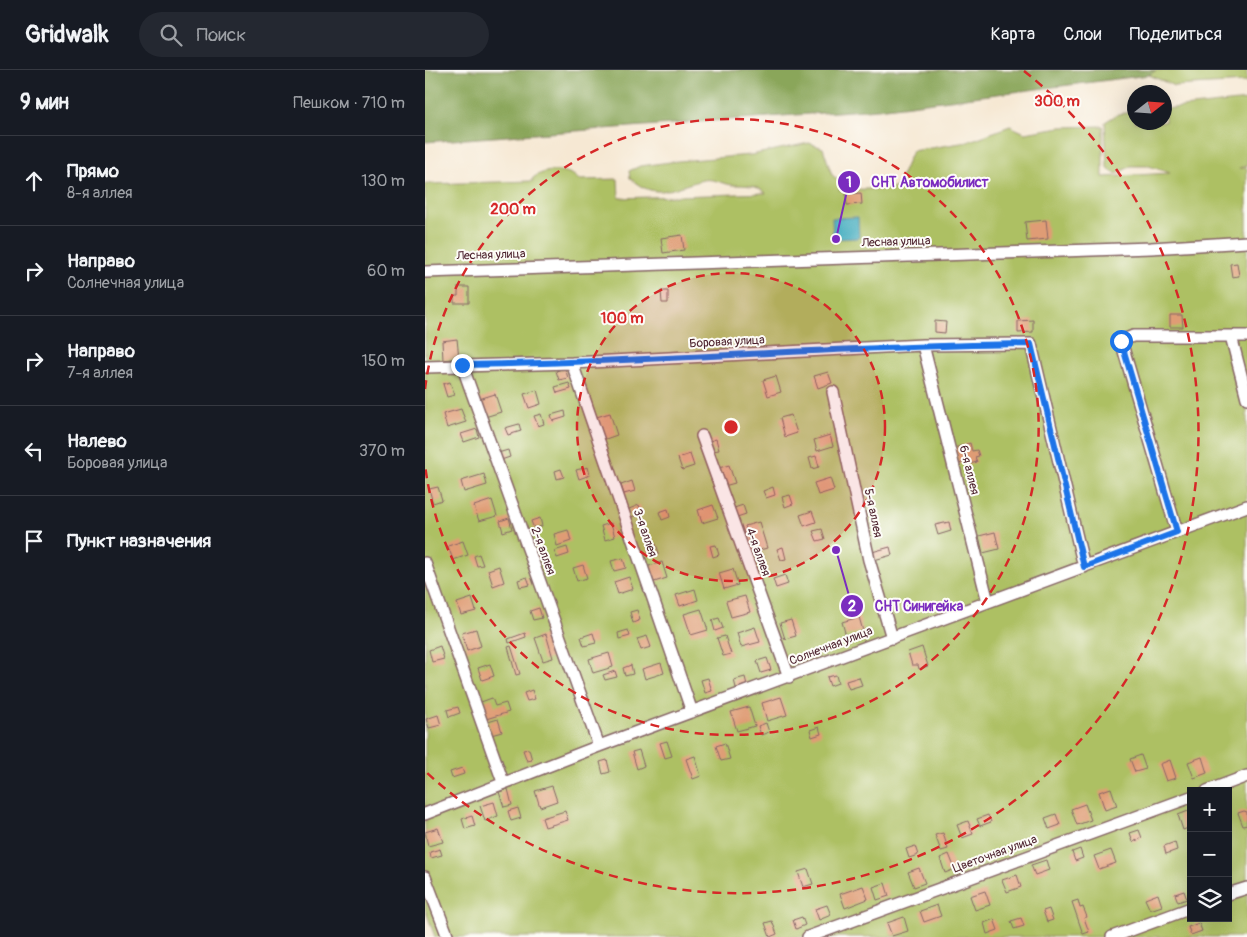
<!DOCTYPE html>
<html lang="ru">
<meta charset="utf-8">
<style>
body{margin:0;font-family:Pangolin,sans-serif;background:#242831;color:#f1f3f6}
.controls{position:absolute;right:15px;bottom:15px;display:grid;overflow:hidden;border-radius:0px;box-shadow:0 5px 20px #0002}
.controls button{width:45px;height:45px;display:grid;place-items:center;padding:0;border:0;border-bottom:1px solid #363941;background:#171b24;color:#f1f3f6;font:25px sans-serif}
.compass{position:absolute;left:702px;top:15px;width:45px;height:45px;border-radius:50%;background:#171b24;box-shadow:0 5px 20px #0002;rotate:73deg}
.stop{position:absolute;width:15px;height:15px;margin:-11px;border:4px solid #1a73e8;border-radius:50%;background:#fff}
.stop.end{background:#1a73e8;border-color:#fff;box-shadow:0 1px 5px #0008}
.list{margin:0;padding:0;list-style:none}
h2{display:flex;justify-content:space-between;align-items:center;height:65px;margin:0;padding:0 20px;font-size:21px}
h2 small{font-size:16px;font-weight:400;color:#9ea1a6}
.list li{display:grid;grid-template-columns:32px 1fr auto;gap:15px;align-items:center;box-sizing:border-box;height:90px;padding:0 20px;border-top:1px solid #363941}
.list b{display:block;font-size:19px;white-space:nowrap}
.list p{margin:0;font-size:16px;white-space:nowrap;color:#9ea1a6}
.list em{font-size:16px;font-style:normal;color:#9ea1a6}
.icon{flex:none;width:28px;height:28px;fill:none;stroke:currentColor;stroke-width:2;stroke-linecap:round;stroke-linejoin:round}
.map{position:relative;flex:none;width:822px;height:867px;overflow:hidden}
header{display:flex;align-items:center;gap:30px;box-sizing:border-box;height:70px;padding:0 25px;background:#171b24;border-bottom:1px solid #363941}
header strong{font-size:24px}
nav{display:flex;gap:28px;margin-inline-start:auto;font-size:18px}
.search{width:350px;height:45px;background:#242831;display:flex;align-items:center;gap:12px;box-sizing:border-box;padding:0 18px;border-radius:28px;color:#9ea1a6;font-size:19px}
main{display:flex}
aside{flex:1;background:#171b24}
.map>svg:first-child{display:block}
.green{fill:#adc064;stroke:#7c7048;fill-rule:evenodd}
.forest{fill:#8aa65a;stroke:#6a6242}
.water{fill:#3eaabe;stroke:#446474}
.building{fill:#df9c74}
.lines{fill:none;stroke-linecap:round;stroke-linejoin:round}
.minor-casing{stroke:#866566;stroke-width:14}
.minor{stroke:#fff;stroke-width:11}
.route{stroke:#1a73e8;stroke-width:6}
.ring{fill:none;stroke:#d62828;stroke-width:2.5;stroke-dasharray:9 6}
.labels{text-anchor:middle;dominant-baseline:central;stroke-width:4;stroke-linejoin:round;paint-order:stroke}
.street-label{font-size:12px;fill:#4a1f2b;stroke:#fdfcf7}
.centre{fill:#d62828;stroke:#fdfcf7;stroke-width:2.5}
.ring-label{font-size:15px;text-anchor:middle;font-weight:bold;fill:#d62828;stroke:#fdfcf7;stroke-width:4;stroke-linejoin:round;paint-order:stroke}
.leader{fill:none;stroke:#7b2cbf;stroke-width:2}
.callout-dot{fill:#7b2cbf;stroke:#fdfcf7;stroke-width:2}
.mark-label{font-size:15px;text-anchor:middle;font-weight:bold;fill:#fff}
.callout-label{font-size:14px;text-anchor:middle;font-weight:bold;fill:#7b2cbf;stroke:#fdfcf7;stroke-width:4;stroke-linejoin:round;paint-order:stroke}
</style>
<header>
<strong>Gridwalk</strong>
<div class="search"><svg class="icon" aria-label="search" viewBox="0 0 24 24"><circle cx="10" cy="10" r="6"/><path d="M15 15l6 6"/></svg>Поиск</div>
<nav><a>Карта</a><a>Слои</a><a>Поделиться</a></nav>
</header>
<main>
<aside>
<h2>9 мин<small>Пешком · 710 m</small></h2>
<ul class="list">
<li><svg class="icon" aria-label="ahead" viewBox="0 0 24 24"><path d="M12 20V5M6 11l6-6 6 6"/></svg><div><b>Прямо</b><p>8-я аллея</p></div><em>130 m</em></li>
<li><svg class="icon" aria-label="right" viewBox="0 0 24 24"><path d="M7 20v-9h11M14 6l5 5-5 5"/></svg><div><b>Направо</b><p>Солнечная улица</p></div><em>60 m</em></li>
<li><svg class="icon" aria-label="right" viewBox="0 0 24 24"><path d="M7 20v-9h11M14 6l5 5-5 5"/></svg><div><b>Направо</b><p>7-я аллея</p></div><em>150 m</em></li>
<li><svg class="icon" aria-label="left" viewBox="0 0 24 24"><path d="M17 20v-9H6M10 6l-5 5 5 5"/></svg><div><b>Налево</b><p>Боровая улица</p></div><em>370 m</em></li>
<li><svg class="icon" aria-label="arrive" viewBox="0 0 24 24"><path d="M6 21V4h12l-3 4 3 4H6"/></svg><div><b>Пункт назначения</b></div></li>
</ul>
</aside>
<div class="map">
<svg width="822" height="867" viewBox="0 0 822 867">
<rect width="100%" height="100%" fill="#fdfcf7"/>
<filter id="ink" filterUnits="userSpaceOnUse"><feTurbulence type="fractalNoise" baseFrequency=".02" numOctaves="2"/><feDisplacementMap in="SourceGraphic" scale="10" xChannelSelector="R" yChannelSelector="G"/><feConvolveMatrix kernelMatrix="1 2 1 2 8 2 1 2 1" color-interpolation-filters="sRGB"/></filter>
<filter id="wash" filterUnits="userSpaceOnUse"><feTurbulence type="fractalNoise" baseFrequency=".0096" numOctaves="4" result="noise"/><feDisplacementMap in="SourceGraphic" scale="20" xChannelSelector="R" yChannelSelector="G"/><feGaussianBlur stdDeviation="1.12" result="paint"/><feColorMatrix in="noise" values="0 0 0 0 0 0 0 0 0 0 0 0 0 0 0 0 0 1.4 0 .05"/><feComposite in="paint" operator="in"/></filter>
<g filter="url(#wash)">
<rect width="100%" height="100%" fill="#f6e8d3"/>
<path class="green" d="M731,0H822V12L749,16L724,5Z
M822,30V96L814,98H822V867H10L0,839V114L108,111L107,109C118,98 145,98 154,110L193,109L194,128L341,123C332,115 321,115 308,115C297,114 289,108 278,110C248,117 231,132 205,108L204,101L215,96L253,91L326,85L384,73L398,78L407,105L418,113L414,120L471,118L487,81L542,72L585,56L600,63L635,57L678,56V107L745,103L724,96H706L692,104L682,98L680,52L693,44L709,42L710,52H740V39ZM766,721H803V848H766Z"/>
<path class="forest" d="M0,0H731L724,5L453,39L0,72Z"/>
<path class="water" d="M433,147L434,168L408,169L407,148Z"/>
<g id="blocks">
<path class="building" d="M436,123L437,134L422,135L421,124Z
M621,150L623,169L602,171L600,152Z
M257,165L259,180L238,183L236,168Z
M812,193L814,206L807,207L805,194Z
M33,217H44V233H29V226H33Z
M236,221H243V233H237Z
M745,245H757L758,257H745Z
M608,250V262L593,263V251Z
M510,251L521,252L520,263L510,262Z
M32,269L34,288L18,290L17,271Z
M140,298L143,308L134,310L131,301Z
M403,302L407,313L393,318L389,306Z
M351,306L356,322L343,326L338,310Z
M25,312L30,325L22,327L18,314Z
M144,313L146,319L132,323L130,317Z
M112,320L116,334L104,338L99,324Z
M70,324L76,342L60,347L54,329Z
M36,339L41,352L22,358L18,344Z
M140,341L141,347L128,351L126,345Z
M185,343L192,365L175,371L168,348Z
M116,344L119,354L113,356L109,346Z
M366,345L372,363L360,367L355,348Z
M94,354L96,361L83,365L80,358Z
M52,359L54,367L39,372L36,364Z
M405,365L408,376L392,381L389,370Z
M291,369L294,380L288,381L285,371Z
M545,373L547,381L552,380L554,386L550,387L552,392L541,395L540,392L534,394L529,378Z
M83,380L85,387L76,390L73,383Z
M265,384L269,396L257,400L253,388Z
M391,386L394,397L387,399L384,388Z
M304,395L310,413L299,416L294,398Z
M163,397L165,405L154,409L151,400Z
M136,399L139,407L132,409L130,401Z
M59,404L62,415L39,422L36,411Z
M405,408L409,420L393,425L389,413Z
M207,411L210,421L199,424L196,415Z
M13,417L17,430L8,433L4,419Z
M348,417L350,425L341,428L338,421Z
M365,425L368,434L360,437L357,427Z
M67,430L72,446L54,451L49,436Z
M214,435L217,444L206,447L204,439Z
M288,435L293,448L277,453L273,440Z
M318,435L321,444L309,448L306,439Z
M243,439L245,447L237,450L234,442Z
M387,441L391,452L379,456L375,445Z
M84,448L87,459L78,462L75,451Z
M115,448L117,456L109,459L106,451Z
M334,452L342,478L328,482L320,456Z
M524,452L526,461L513,465L510,455Z
M186,453L190,467L180,470L176,456Z
M397,459L400,469L392,471L388,461Z
M143,460L146,471L132,476L129,464Z
M570,462L574,479L558,483L554,466Z
M38,471L43,485L28,490L23,476Z
M231,474L234,483L225,486L223,477Z
M291,475L294,485L288,487L285,476Z
M142,477L144,484L132,488L129,481Z
M358,477L361,489L356,490L352,479Z
M465,477L467,485L449,490L447,482Z
M54,484L58,495L52,496L49,486Z
M198,488L201,498L189,501L186,491Z
M237,492L242,508L226,513L221,497Z
M158,495L162,508L152,511L148,498Z
M74,496L79,512L68,516L63,500Z
M308,499L313,515L299,519L294,503Z
M360,505L363,514L351,518L348,509Z
M102,507L105,515L95,517L93,510Z
M204,507L208,519L193,524L189,512Z
M270,519L273,530L255,536L251,525Z
M320,526L325,542L306,547L301,531Z
M47,528L51,541L36,545L32,533Z
M114,538L117,548L108,550L105,541Z
M276,539L283,560L266,565L259,544Z
M212,540L215,550L208,553L205,542Z
M434,547L438,561L421,566L417,552Z
M294,548L298,558L290,561L287,550Z
M366,550L371,566L360,569L355,553Z
M330,557L335,572L316,577L312,563Z
M51,559L56,576L42,581L37,563Z
M203,560L205,566L194,569L193,563Z
M100,563L101,567L84,573L83,569Z
M168,563L171,573L159,576L156,567Z
M121,564L128,588L118,591L110,568Z
M222,566L226,577L216,580L212,569Z
M300,566L306,584L298,586L292,568Z
M15,576L19,589L7,592L4,580Z
M86,576L95,604L91,605L83,577Z
M497,577L503,596L494,599L493,595H487L483,582Z
M184,583L188,597L168,603L164,589Z
M342,588L346,600L336,603L332,591Z
M236,593L239,603L220,609L217,599Z
M65,594L69,606L57,610L53,598Z
M206,595L208,604L200,606L198,598Z
M190,601L192,607L180,610L178,605Z
M411,605L413,613L405,616L402,607Z
M320,607L322,615L311,618L309,610Z
M434,607L437,615L424,619L421,611Z
M283,608L287,621L280,623L276,610Z
M107,620L110,629L102,631L99,623Z
M356,627L362,645L342,651L337,633Z
M67,628L70,636L81,633L84,642L61,649L56,632Z
M33,637L35,643L24,647L22,640Z
M324,637L330,656L312,661L306,642Z
M13,645L16,655L4,658L1,649Z
M73,649L77,662L66,665L63,652Z
M341,653L344,662L336,665L333,656Z
M394,657L396,664L387,667L385,660Z
M242,671L247,686L240,688L235,673Z
M300,673L305,689L296,691L291,676Z
M104,679L107,690L102,691L98,680Z
M214,680L219,696L212,699L207,682Z
M716,685L721,699L710,702L705,689Z
M270,686L276,706L268,709L261,689Z
M777,687L782,703L769,708L763,692Z
M182,690L185,702L178,704L175,692Z
M745,690L751,708L741,711L735,694Z
M37,698L39,704L27,708L25,702Z
M127,716L132,731L115,737L110,721Z
M686,718L692,736L680,740L674,722Z
M83,719L87,735L79,737L74,722Z
M69,732L73,746L60,751L55,736Z
M660,734L666,750L652,755L646,739Z
M93,738L96,748L86,751L83,741Z
M766,740V757L758,760L753,745Z
M140,741L143,750L120,757L117,748Z
M819,741L822,742V755L818,756L813,743Z
M631,744L635,755L624,759L620,748Z
M563,745L566,752L555,756L552,749Z
M47,746L50,756L40,759L37,749Z
M543,751L548,764L537,768L532,755Z
M13,758L18,772L3,776L0,762Z
M714,760L717,768L708,772L705,763Z
M518,763L523,779L516,781L510,765Z
M750,772L752,780L741,784L739,776Z
M490,776L493,785L484,788L481,779Z
M15,779L17,785L6,788L5,782Z
M655,779L658,788L650,791L647,782Z
M686,780L691,793L674,799L669,786Z
M524,784L530,799L520,803L515,788Z
M621,790L624,800L610,805L606,795Z
M494,798L500,813L489,817L483,802Z
M383,799L388,814L378,817L373,802Z
M592,805L596,817L582,822L577,810Z
M460,813L464,826L452,830L448,817Z
M438,816L443,829L420,838L415,824Z
M560,821L565,835L550,840L545,826Z
M759,821L762,829L753,832L750,824Z
M733,824L737,836L725,840L720,829Z
M653,830L655,838L658,837L662,847L659,848L664,862L658,864L647,832Z
M402,835L406,845L394,850L390,839Z
M512,835L516,846L499,852L495,841Z
M624,839L628,850L622,852L618,841Z
M377,847L380,855L371,859L368,850Z
M479,847L483,861L467,866L462,853Z
M596,848L599,856L589,859L586,851Z
M569,849L573,860L562,864L559,853Z
M347,851L352,864L345,867L340,853Z
M774,853L777,861L766,865L763,857Z"/>
</g>
</g>
<g filter="url(#ink)">
<use href="#blocks" fill-opacity="0" stroke="#866566" stroke-width="1"/>
<g class="lines">
<g class="minor-casing">
<path id="minor" d="M0,202L726,178L822,172
M806,266L822,328
M498,275L563,532
M147,293L267,642
M37,295L174,676
M0,297L147,293L498,275L606,274L659,497
M408,322L444,490L467,568
M277,366L364,607
M752,462L696,271L708,266H822
M0,493L78,712
M782,721L822,706
M0,744L174,676L822,436
M0,807L23,867
M803,824L822,818
M383,867L766,727
M687,867L766,838"/>
</g>
<use href="#minor" class="minor"/>
</g>
</g>
<g class="lines" filter="url(#ink)">
<path class="route" d="M37,295C227,292 416,276 606,274L659,497L752,462L696,271"/>
</g>
<circle cx="306" cy="357" r="154" fill="#d62828" fill-opacity=".12"/>
<g class="ring">
<circle cx="306" cy="357" r="154"/>
<path d="M0 319A308 308 0 1 1 0 395"/>
<path d="M599 1A461 461 0 1 1 1 702"/>
</g>
<g class="labels">
<g class="street-label">
<text transform="translate(471 172) rotate(-2)">Лесная улица</text>
<text transform="translate(66 185) rotate(-2)">Лесная улица</text>
<text transform="translate(302 272) rotate(-3)">Боровая улица</text>
<text transform="translate(544 400) rotate(76)">6-я аллея</text>
<text transform="translate(448 443) rotate(78)">5-я аллея</text>
<text transform="translate(220 463) rotate(71)">3-я аллея</text>
<text transform="translate(118 481) rotate(70)">2-я аллея</text>
<text transform="translate(333 482) rotate(70)">4-я аллея</text>
<text transform="translate(406 576) rotate(-21)">Солнечная улица</text>
<text transform="translate(570 784) rotate(-20)">Цветочная улица</text>
</g>
</g>
<circle cx="306" cy="357" r="8" class="centre"/>
<g class="ring-label">
<text x="632" y="36">300 m</text>
<text x="88" y="144">200 m</text>
<text x="197" y="253">100 m</text>
</g>
<path class="leader" d="M411 169L424 112M411 480L427 536"/>
<g class="callout-dot">
<circle cx="411" cy="169" r="5"/>
<circle cx="411" cy="480" r="5"/>
<circle cx="424" cy="112" r="12"/>
<circle cx="427" cy="536" r="12"/>
</g>
<g class="mark-label">
<text x="424" y="117">1</text>
<text x="427" y="541">2</text>
</g>
<g class="callout-label">
<text x="505" y="117">СНТ Автомобилист</text>
<text x="494" y="541">СНТ Синигейка</text>
</g>
</svg>
<div class="controls">
<button>+</button>
<button>−</button>
<button><svg class="icon" aria-label="layers" viewBox="0 0 24 24"><path d="M12 4l9 5-9 5-9-5zM3 14l9 5 9-5"/></svg></button>
</div>
<svg class="compass" viewBox="-18 -18 36 36"><path d="M0-13l5 13h-10z" fill="#e53935"/><path d="M0 13l5-13h-10z" fill="#9ea1a6"/></svg>
<div class="stop" style="left:696px;top:271px"></div>
<div class="stop end" style="left:37px;top:295px"></div>
</div>
</main>
